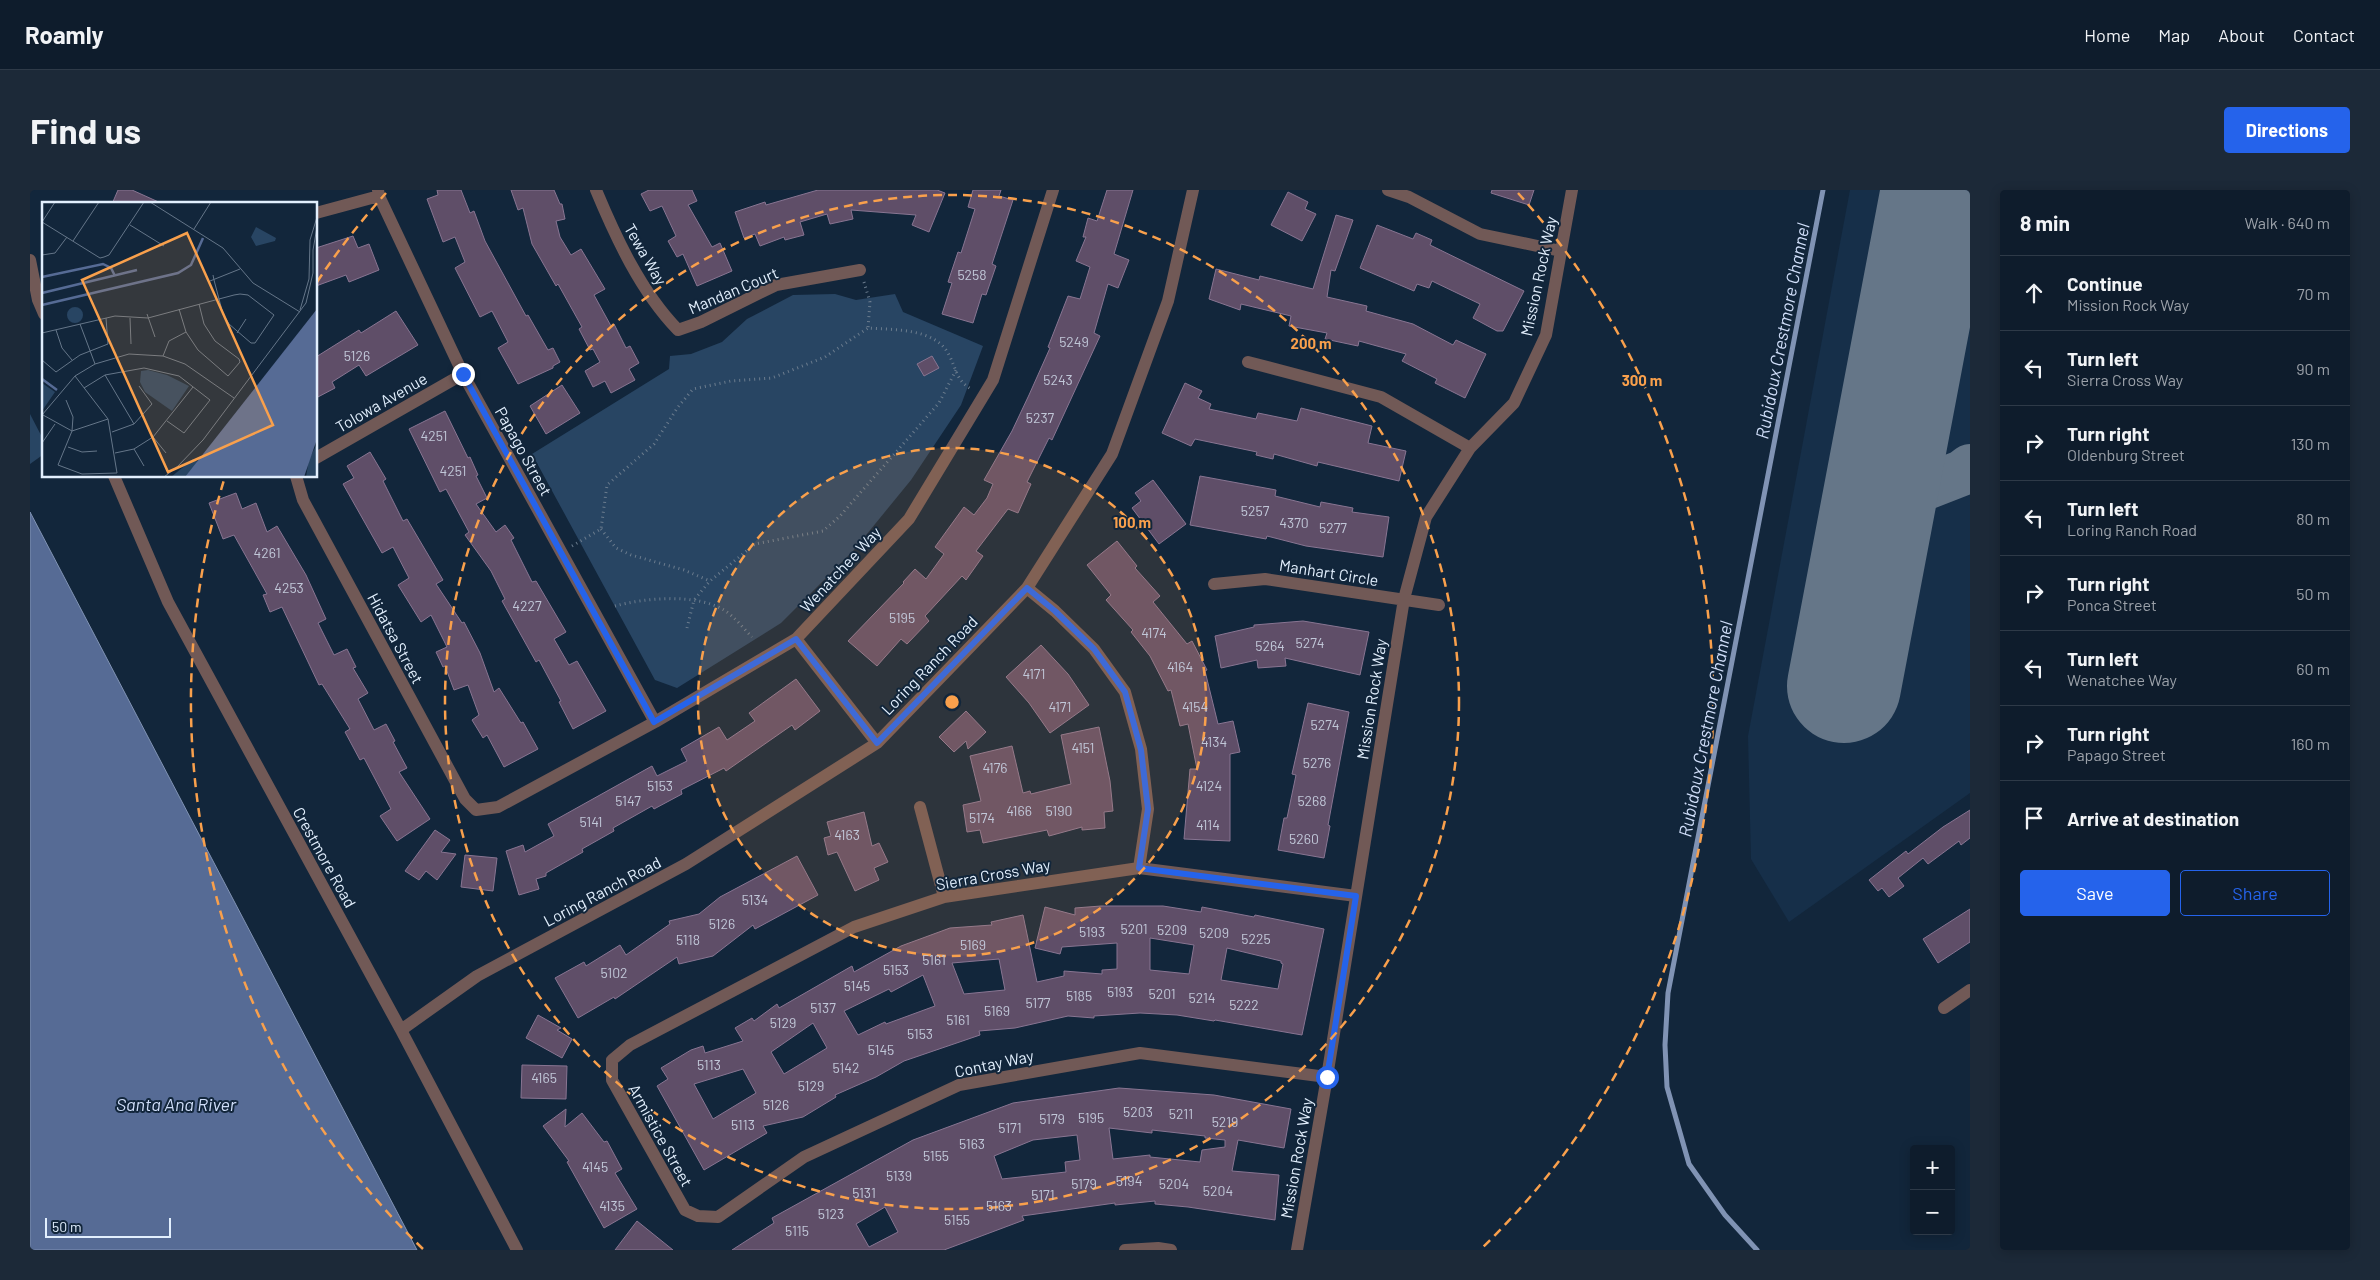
<!DOCTYPE html>
<meta charset="utf-8">
<style>
body{margin:0;font-family:Barlow,sans-serif;background:#1c2938;color:#f1f3f6}
.controls{position:absolute;right:15px;bottom:15px;display:grid;overflow:hidden;border-radius:5px;box-shadow:0 2px 12px #0003}
.controls button{width:45px;height:45px;display:grid;place-items:center;padding:0;border:0;border-bottom:1px solid #2e3a48;background:#0e1c2c;color:#f1f3f6;font:25px sans-serif}
.scale{position:absolute;left:15px;bottom:12px;width:126px;box-sizing:border-box;padding-left:5px;border:2px solid #e2effd;border-top:0;font-size:14px;line-height:18px;white-space:nowrap;color:#e2effd;-webkit-text-stroke:4px #12263b;paint-order:stroke}
.stop{position:absolute;width:15px;height:15px;margin:-11px;border:4px solid #2563eb;border-radius:50%;background:#fff}
.stop.end{background:#2563eb;border-color:#fff;box-shadow:0 1px 5px #0008}
.list{margin:0;padding:0;list-style:none}
h2{display:flex;justify-content:space-between;align-items:center;height:65px;margin:0;padding:0 20px;font-size:21px}
h2 small{font-size:16px;font-weight:400;color:#9ba1a9}
.list li{display:grid;grid-template-columns:32px 1fr auto;gap:15px;align-items:center;box-sizing:border-box;height:75px;padding:0 20px;border-top:1px solid #2e3a48}
.list b{display:block;font-size:19px;white-space:nowrap}
.list p{margin:0;font-size:16px;white-space:nowrap;color:#9ba1a9}
.list em{font-size:16px;font-style:normal;color:#9ba1a9}
.actions{display:flex;gap:10px;padding:15px 20px}
.actions a{flex:1;padding:11px 0;border:1px solid #2563eb;border-radius:5px;text-align:center;font-size:18px;color:#2563eb}
.actions .main{background:#2563eb;color:#fff}
.icon{flex:none;width:28px;height:28px;fill:none;stroke:currentColor;stroke-width:2;stroke-linecap:round;stroke-linejoin:round}
.map{position:relative;flex:none;width:1940px;height:1060px;overflow:hidden;border-radius:5px}
header{display:flex;align-items:center;gap:30px;box-sizing:border-box;height:70px;padding:0 25px;background:#0e1c2c;border-bottom:1px solid #2e3a48}
header strong{font-size:24px}
nav{display:flex;gap:28px;margin-inline-start:auto;font-size:18px}
.intro{display:flex;align-items:center;justify-content:space-between;box-sizing:border-box;height:120px;padding:0 30px}
h1{margin:0;font-size:35px}
.button{padding:12px 22px;border-radius:5px;background:#2563eb;color:#fff;font-size:18px;font-weight:700}
main{display:flex;gap:30px;padding:0 30px}
aside{flex:1;background:#0e1c2c;border-radius:5px;box-shadow:0 2px 12px #0003}
.map>svg:first-child{display:block}
.built{fill:#162f49}
.green{fill:#284563}
.water{fill:#566b95;stroke:#8093b4}
.lines{fill:none;stroke-linecap:round;stroke-linejoin:round}
.stream{stroke:#8093b4;stroke-width:5}
.taxiway{stroke:#657688;stroke-width:46}
.runway{stroke:#657688;stroke-width:114}
.building{fill:#5f4e68;stroke:#887592;fill-rule:evenodd}
.path{stroke:#6b7c8e;stroke-width:3;stroke-dasharray:1 4;stroke-linecap:butt}
.minor{stroke:#715956;stroke-width:12}
.route{stroke:#2563eb;stroke-width:6}
.ring{fill:none;stroke:#f9a04c;stroke-width:2.5;stroke-dasharray:9 6}
.labels{text-anchor:middle;dominant-baseline:central;stroke-width:4;stroke-linejoin:round;paint-order:stroke}
.number-label{font-size:14px;fill:#c1c7d8}
.street-label{font-size:16px;fill:#e2effd;stroke:#12263b}
.water-label{font-size:18px;font-style:italic;fill:#d0def9;stroke:#12263b}
.inset-river{fill:none;stroke:#566b95;stroke-width:2.5}
.inset-road{fill:none;stroke:#657689;stroke-width:1}
.view{fill:#f9a04c;fill-opacity:0.15;stroke:#f9a04c;stroke-width:2.5}
.inset-edge{fill:none;stroke:#e2effd;stroke-width:2.5}
.centre{fill:#f9a04c;stroke:#12263b;stroke-width:2.5}
.ring-label{font-size:15px;text-anchor:middle;font-weight:bold;fill:#f9a04c;stroke:#12263b;stroke-width:4;stroke-linejoin:round;paint-order:stroke}
</style>
<header>
<strong>Roamly</strong>
<nav><a>Home</a><a>Map</a><a>About</a><a>Contact</a></nav>
</header>
<div class="intro"><h1>Find us</h1><a class="button">Directions</a></div>
<main>
<div class="map">
<svg width="1940" height="1060" viewBox="0 0 1940 1060">
<rect width="100%" height="100%" fill="#12263b"/>
<path class="built" d="M1820,0H1940V603L1759,732L1721,669L1718,546Z"/>
<path class="green" d="M805,104L826,110L865,104L873,122L953,156L931,215L881,290L823,361L751,433L647,498L625,490L502,264L639,179L640,166L661,164L692,152L717,129L763,105Z
M0,224L14,251V264L0,274Z"/>
<path class="water" d="M0,322L387,1060H0Z"/>
<g class="lines">
<path class="stream" d="M1727,1060L1695,1025L1659,974L1637,897L1635,855L1638,803L1793,0"/>
<path class="taxiway" d="M1853,289L1878,304L1932,283L1940,277"/>
<path class="runway" d="M1814,496L1908,0"/>
</g>
<path class="building" d="M88,0H102L133,14H82Z
M407,0H431L440,23L444,21L455,51L496,126L498,125L518,160L523,158L530,172L523,176V178L488,194L468,158L478,152L462,121L450,127L425,78L435,72L425,47L413,52L397,9L408,5Z
M481,0H524L530,14H532L535,29L526,31L530,47L541,65L551,59L575,99L564,105L581,136L584,134L596,158L600,156L609,173L599,179L605,190L581,203L575,191L563,197L555,181L570,172L563,159L560,160L549,139L552,137L528,94L526,96L502,54L493,18L488,20Z
M619,0H662L667,11L658,15L682,57L690,53L702,81L667,96L653,64L647,67L638,51L646,46L632,16L620,21L611,4Z
M788,0H907L915,3L899,42L882,35L886,25L821,20L823,29L800,34L797,24L770,32L774,45L755,50L754,47L730,56L725,44L714,48L705,22L735,12L736,15Z
M943,0H971L969,6L983,10L962,74L966,76L956,105L952,104L943,133L912,124L922,93L918,92L928,62L931,63L945,19L938,17Z
M1077,0H1103L1084,64L1099,70L1088,98L1078,94L1064,143L1070,146L1022,250L1019,248L997,292L1001,294L988,323L978,319L946,361L953,366L936,390L932,386L895,426L899,431L877,454L871,449L847,476L818,451L874,393L873,392L885,379L896,389L914,364L905,357L926,328L934,317L944,325L957,308L963,294L954,290L982,241L999,205L1020,158L1018,157L1038,106L1050,109L1060,77L1046,71L1056,47H1053L1058,28L1067,31Z
M1462,0H1504L1499,15L1461,3Z
M1258,2L1278,12L1275,19L1286,24L1272,51L1241,35Z
M1306,25L1323,30L1305,81L1301,80L1297,107L1337,116L1336,121L1383,134L1423,155L1426,150L1456,164L1435,208L1405,193L1407,189L1372,171L1376,164L1329,151L1328,156L1295,149L1297,143L1259,136L1261,126L1211,114L1210,120L1179,109L1186,79L1229,90L1230,86L1283,99Z
M1347,35L1383,49L1386,43L1402,50L1400,55L1494,101L1473,141H1467L1443,128L1450,114L1402,91L1399,98L1387,94L1384,101L1330,78Z
M323,46L328,58L339,54L349,80L319,92L316,85L286,96V58Z
M366,121L388,155L336,186L329,175L302,192L305,198L286,208V167L329,140L331,143Z
M902,166L909,178L894,186L887,174Z
M1155,193L1172,201L1168,208L1181,214L1179,219L1226,229L1228,223L1267,231L1271,218L1342,236L1338,253L1376,261L1369,291L1288,272L1287,276L1244,264L1243,269L1226,265L1227,262L1165,249L1161,256L1132,243Z
M532,195L550,223L516,244L500,216Z
M415,221L438,268L440,267L448,285L446,286L457,308L446,314L466,342L475,335L484,348L481,350L502,392L506,391L536,442L524,449L539,475L547,471L576,521L543,539L529,512L531,511L509,470L506,472L472,411L475,409L461,381L435,345L439,342L416,299L410,302L379,239Z
M340,262L356,289L353,291L373,331L377,329L413,390L406,394L432,433L434,432L450,463L464,502L469,498L491,533L493,532L508,559L474,577L457,545L453,548L442,530L449,525L438,495L424,500L415,476L413,477L406,462L417,457L401,425L391,432L368,395L379,388L363,357L352,363L313,294L324,288L317,276Z
M1170,286L1246,300L1245,306L1290,317L1291,312L1323,318L1322,322L1359,327L1353,367L1276,356L1237,346L1236,349L1160,335Z
M1123,290L1156,334L1129,354L1102,318L1111,311L1105,303Z
M206,303L212,319L226,313L237,342L247,336L276,385L296,429L288,433L304,465L317,459L326,477L323,478L338,503L328,509L344,540L356,534L365,551L363,552L377,578L369,582L400,629L367,651L350,626L361,619L334,568L330,570L315,542L320,539L292,494L289,495L252,417L240,422L233,405L237,404L204,345L193,349L179,313Z
M1087,351L1107,376L1105,378L1130,406L1123,412L1157,454L1162,451L1177,480L1175,481L1188,534L1203,531L1210,562L1200,564V651L1154,649L1160,579H1167L1158,534L1150,536L1141,500L1138,501L1120,466L1101,442L1103,440L1076,410L1081,405L1057,375Z
M1273,431L1339,442L1330,485L1255,468L1256,476L1228,478L1227,470L1191,478L1185,446L1224,437V435Z
M1011,455L1038,484L1059,515L1020,543L999,513L976,487Z
M766,489L790,521L765,540L762,535L696,581L694,578L651,600L652,604L624,619L622,616L583,638L584,641L552,659L553,662L516,683V686L506,689L509,699L489,705L476,661L493,655L495,662L524,646L518,634L622,576L627,586L657,571L651,559L689,537L697,550L725,531L719,523Z
M1278,513L1319,522L1298,635L1300,636L1294,668L1248,660L1254,628H1257L1266,585L1262,584Z
M936,521L956,542L938,559L936,551L924,562L909,547Z
M1069,537L1080,591L1083,621L1074,622L1075,638L1052,640V637L1019,646L1017,640L953,653L950,640L937,642L933,615L951,611L940,566L982,556L993,603L1000,601L1001,604L1041,594L1031,545Z
M1940,620V648L1931,655L1929,651L1898,674L1893,668L1868,688L1874,696L1859,707L1852,698L1848,701L1839,690L1876,661L1878,664L1913,637Z
M834,622L842,656L849,653L858,672L844,678L849,690L825,701L807,662L798,665L794,648L801,646L797,632Z
M405,640L420,650L411,662L426,664L407,690L396,681L389,690L375,681Z
M435,665L467,668L463,701L431,697Z
M767,666L788,705L725,739L723,735L683,766L649,774L647,767L585,809L584,807L548,828L525,788L554,772L556,776L590,755L596,765L640,734L639,731L669,724L690,707Z
M1071,716H1133L1171,722L1172,717L1224,727L1225,725L1294,739L1272,845L1185,830L1184,831L1147,825L1110,823L1064,826V828L1038,826L985,838L949,841L950,845L874,871L846,887L805,905L806,907L773,927L733,936L737,943L674,980L627,896L638,889L631,878L661,860L673,856L675,863L713,851L705,838L722,828L724,831L747,814L749,818L822,776L824,782L871,756L920,738L962,735L961,732L993,725L1007,792L1034,786V781L1072,784V780L1087,779V753L1032,757L1030,764L1005,758L1015,717L1045,725V718ZM1120,748L1164,755L1159,784L1120,780ZM1197,758L1251,771V773L1253,774L1248,799L1191,790ZM969,769L975,800L934,804L922,773ZM893,785L905,816L856,834L855,832L828,845L814,821L859,799L861,802ZM783,833L797,858L754,884L741,862ZM713,879L726,903L683,929L664,894Z
M1940,719V752L1908,773L1893,749Z
M508,825L531,838L527,840L542,849L532,868L496,848Z
M492,875L537,876L536,909L491,908Z
M1089,898L1184,905L1261,919L1254,958L1208,950L1202,981L1249,985L1245,1030L1158,1017L1125,1014V1011L1085,1015V1013L992,1026L994,1030L914,1060H702L744,1033L742,1028L883,950L983,913ZM1079,938L1122,943V940L1175,946V948L1195,950V957L1172,960L1170,972L1120,967V965L1083,969ZM1047,945L1050,970L1035,972L1036,982L972,989L964,966L1003,950ZM855,1017L868,1042L839,1057L826,1034Z
M536,919L535,937L552,923L574,952L577,951L592,979L585,983L607,1019L574,1038L537,972L539,971L513,936Z
M607,1031L643,1060H585Z"/>
<g class="lines">
<path class="path" d="M834,92L840,112L838,138C864,140 906,138 919,165C927,180 926,190 941,199
M571,339L586,358L601,365L654,380L680,391
M542,356L571,339L577,295L624,254L648,217L663,199L701,191L742,188L795,167L838,138
M585,416C615,408 665,403 694,420C704,426 713,438 722,447
M657,438L664,410L680,391L725,354L793,341L810,326L909,213L926,180"/>
<path class="minor" d="M348,0L349,6L433,184L625,532
M566,0C586,48 611,102 648,140L671,132L746,95L830,80
M1358,0L1379,7L1450,44L1531,61
M286,23L349,6
M0,70L8,110L14,124
M1218,172L1351,207L1440,258
M286,268L433,184
M84,286L138,412L371,840L487,1060
M266,286L273,310L435,609L446,620L468,617L625,532L766,449L879,329L963,190L1023,0
M1184,394L1235,389L1409,415
M997,398L1025,421L1064,459L1095,502L1111,559L1118,619L1109,678
M766,449L847,553
M890,617L914,707
M1914,818L1940,800
M371,840L447,786L656,674L847,553L997,398L1082,264L1138,111L1163,0
M1297,887L1110,863L929,895L774,967L688,1027L668,1026L655,1020L582,890V870L600,855L824,737L914,707L1109,678L1326,706
M1095,1060L1128,1058L1141,1060
M1267,1060L1297,887L1374,409L1396,327L1440,258L1484,213L1516,145L1542,0"/>
</g>
<g class="lines">
<path class="route" d="M433,184L624,532L766,449L847,553L997,398L1025,421L1064,459L1095,502L1111,560L1118,619L1109,678L1326,706L1297,887"/>
</g>
<circle cx="922" cy="512" r="254" fill="#f9a04c" fill-opacity=".12"/>
<g class="ring">
<circle cx="922" cy="512" r="254"/>
<circle cx="922" cy="512" r="507"/>
<path d="M393 1059A761 761 0 0 1 194 290M287 92A761 761 0 0 1 356 3M1488 3A761 761 0 0 1 1451 1059"/>
</g>
<g class="labels">
<g class="number-label">
<text x="942" y="84">5258</text>
<text x="1044" y="151">5249</text>
<text x="327" y="165">5126</text>
<text x="1028" y="189">5243</text>
<text x="1010" y="227">5237</text>
<text x="404" y="245">4251</text>
<text x="423" y="280">4251</text>
<text x="1225" y="320">5257</text>
<text x="1264" y="332">4370</text>
<text x="1303" y="337">5277</text>
<text x="237" y="362">4261</text>
<text x="259" y="397">4253</text>
<text x="497" y="415">4227</text>
<text x="872" y="427">5195</text>
<text x="1124" y="442">4174</text>
<text x="1280" y="452">5274</text>
<text x="1240" y="455">5264</text>
<text x="1150" y="476">4164</text>
<text x="1004" y="483">4171</text>
<text x="1030" y="516">4171</text>
<text x="1165" y="516">4154</text>
<text x="1295" y="534">5274</text>
<text x="1184" y="551">4134</text>
<text x="1053" y="557">4151</text>
<text x="1287" y="572">5276</text>
<text x="965" y="577">4176</text>
<text x="630" y="595">5153</text>
<text x="1179" y="595">4124</text>
<text x="598" y="610">5147</text>
<text x="1282" y="610">5268</text>
<text x="989" y="620">4166</text>
<text x="1029" y="620">5190</text>
<text x="952" y="627">5174</text>
<text x="561" y="631">5141</text>
<text x="1178" y="634">4114</text>
<text x="817" y="644">4163</text>
<text x="1274" y="648">5260</text>
<text x="725" y="709">5134</text>
<text x="692" y="733">5126</text>
<text x="1104" y="738">5201</text>
<text x="1142" y="739">5209</text>
<text x="1062" y="741">5193</text>
<text x="1184" y="742">5209</text>
<text x="1226" y="748">5225</text>
<text x="658" y="749">5118</text>
<text x="943" y="754">5169</text>
<text x="904" y="769">5161</text>
<text x="866" y="779">5153</text>
<text x="584" y="782">5102</text>
<text x="827" y="795">5145</text>
<text x="1090" y="801">5193</text>
<text x="1132" y="803">5201</text>
<text x="1049" y="805">5185</text>
<text x="1172" y="807">5214</text>
<text x="1008" y="812">5177</text>
<text x="1214" y="814">5222</text>
<text x="793" y="817">5137</text>
<text x="967" y="820">5169</text>
<text x="928" y="829">5161</text>
<text x="753" y="832">5129</text>
<text x="890" y="843">5153</text>
<text x="851" y="859">5145</text>
<text x="679" y="874">5113</text>
<text x="816" y="877">5142</text>
<text x="514" y="887">4165</text>
<text x="781" y="895">5129</text>
<text x="746" y="914">5126</text>
<text x="1108" y="921">5203</text>
<text x="1151" y="923">5211</text>
<text x="1061" y="927">5195</text>
<text x="1022" y="928">5179</text>
<text x="1195" y="931">5219</text>
<text x="713" y="934">5113</text>
<text x="980" y="937">5171</text>
<text x="942" y="953">5163</text>
<text x="906" y="965">5155</text>
<text x="565" y="976">4145</text>
<text x="869" y="985">5139</text>
<text x="1099" y="990">5194</text>
<text x="1054" y="993">5179</text>
<text x="1144" y="993">5204</text>
<text x="1188" y="1000">5204</text>
<text x="834" y="1002">5131</text>
<text x="1013" y="1004">5171</text>
<text x="582" y="1015">4135</text>
<text x="969" y="1015">5163</text>
<text x="801" y="1023">5123</text>
<text x="927" y="1029">5155</text>
<text x="767" y="1040">5115</text>
</g>
<g class="street-label">
<text transform="translate(616 64) rotate(60)">Tewa Way</text>
<text transform="translate(1508 86) rotate(-78)">Mission Rock Way</text>
<text transform="translate(703 100) rotate(-23)">Mandan Court</text>
<text transform="translate(351 212) rotate(-30)">Tolowa Avenue</text>
<text transform="translate(494 261) rotate(61)">Papago Street</text>
<text transform="translate(810 379) rotate(-47)">Wenatchee Way</text>
<text transform="translate(1299 382) rotate(9)">Manhart Circle</text>
<text transform="translate(366 448) rotate(62)">Hidatsa Street</text>
<text transform="translate(899 475) rotate(-46)">Loring Ranch Road</text>
<text transform="translate(1341 509) rotate(-81)">Mission Rock Way</text>
<text transform="translate(295 667) rotate(61)">Crestmore Road</text>
<text transform="translate(963 684) rotate(-10)">Sierra Cross Way</text>
<text transform="translate(572 701) rotate(-28)">Loring Ranch Road</text>
<text transform="translate(964 873) rotate(-12)">Contay Way</text>
<text transform="translate(631 945) rotate(61)">Armistice Street</text>
<text transform="translate(1266 968) rotate(-80)">Mission Rock Way</text>
</g>
<g class="water-label">
<text transform="translate(1752 141) rotate(-79)">Rubidoux Crestmore Channel</text>
<text transform="translate(1675 539) rotate(-79)">Rubidoux Crestmore Channel</text>
<text x="146" y="914">Santa Ana River</text>
</g>
</g>
<g transform="translate(12 12)">
<rect width="275" height="275" fill="#12263b"/>
<path d="M214,25L234,36L233,39L214,44L209,35ZM25 113a8 8 0 1 1 16 0a8 8 0 1 1-16 0ZM106,168L125,173L147,184L130,209L103,190L98,180L99,169ZM0,181L13,190L0,209ZM275,242V275H264L267,257ZM151,257L181,275H129Z" fill="#284563"/>
<path d="M275,107V237L262,275H143Z" fill="#566b95"/>
<path class="inset-river" d="M0,75L61,62L69,66L73,74M0,91L95,68M0,103L136,71L149,63L161,36M0,177L15,188"/>
<path class="inset-road" d="M108,0L181,46L211,81L258,110M0,20L58,56L62,55L67,53L102,0M0,20L13,0M88,23L122,44M152,27L169,0M31,39L57,0M0,53L13,51L25,35M168,79L198,67M137,107L144,130L156,148L186,174L198,160L197,157L173,139L162,122L157,102M258,108L267,77L268,38L275,15M105,112L113,135M88,116L89,142M38,122L53,162M14,128L20,146L30,158M0,131L73,114L106,116L177,97L192,93L198,92L206,93L232,113L213,141H209L187,122L181,112L177,97L172,78L171,73M195,131L204,117M121,154L127,139L144,130M0,158L14,170L38,153L66,142L64,116M63,173L92,222M42,186L63,173L102,166L137,174L168,198L142,231L125,219M24,198L31,215L30,229L16,263L40,272L75,271L66,217L33,174M0,213L33,174L53,162L87,152L121,154L143,162L192,196M1,213L30,229L66,217M70,230L92,222L110,202L97,184M111,235L124,251M0,241L13,222M26,245L40,250L55,249M92,247L102,264M73,251L92,247L111,235L151,185M122,275L136,264L161,238L264,101L271,71V48L275,25"/>
<path class="view" d="M145,31L231,223L126,270L40,78Z"/>
<rect width="275" height="275" class="inset-edge"/>
</g>
<circle cx="922" cy="512" r="8" class="centre"/>
<g class="ring-label">
<text x="1281" y="159">200 m</text>
<text x="1612" y="196">300 m</text>
<text x="1102" y="338">100 m</text>
</g>
</svg>
<div class="controls">
<button>+</button>
<button>−</button>
</div>
<div class="scale">50 m</div>
<div class="stop" style="left:1297px;top:887px"></div>
<div class="stop end" style="left:433px;top:184px"></div>
</div>
<aside>
<h2>8 min<small>Walk · 640 m</small></h2>
<ul class="list">
<li><svg class="icon" aria-label="ahead" viewBox="0 0 24 24"><path d="M12 20V5M6 11l6-6 6 6"/></svg><div><b>Continue</b><p>Mission Rock Way</p></div><em>70 m</em></li>
<li><svg class="icon" aria-label="left" viewBox="0 0 24 24"><path d="M17 20v-9H6M10 6l-5 5 5 5"/></svg><div><b>Turn left</b><p>Sierra Cross Way</p></div><em>90 m</em></li>
<li><svg class="icon" aria-label="right" viewBox="0 0 24 24"><path d="M7 20v-9h11M14 6l5 5-5 5"/></svg><div><b>Turn right</b><p>Oldenburg Street</p></div><em>130 m</em></li>
<li><svg class="icon" aria-label="left" viewBox="0 0 24 24"><path d="M17 20v-9H6M10 6l-5 5 5 5"/></svg><div><b>Turn left</b><p>Loring Ranch Road</p></div><em>80 m</em></li>
<li><svg class="icon" aria-label="right" viewBox="0 0 24 24"><path d="M7 20v-9h11M14 6l5 5-5 5"/></svg><div><b>Turn right</b><p>Ponca Street</p></div><em>50 m</em></li>
<li><svg class="icon" aria-label="left" viewBox="0 0 24 24"><path d="M17 20v-9H6M10 6l-5 5 5 5"/></svg><div><b>Turn left</b><p>Wenatchee Way</p></div><em>60 m</em></li>
<li><svg class="icon" aria-label="right" viewBox="0 0 24 24"><path d="M7 20v-9h11M14 6l5 5-5 5"/></svg><div><b>Turn right</b><p>Papago Street</p></div><em>160 m</em></li>
<li><svg class="icon" aria-label="arrive" viewBox="0 0 24 24"><path d="M6 21V4h12l-3 4 3 4H6"/></svg><div><b>Arrive at destination</b></div></li>
</ul>
<div class="actions"><a class="main">Save</a><a>Share</a></div>
</aside>
</main>
